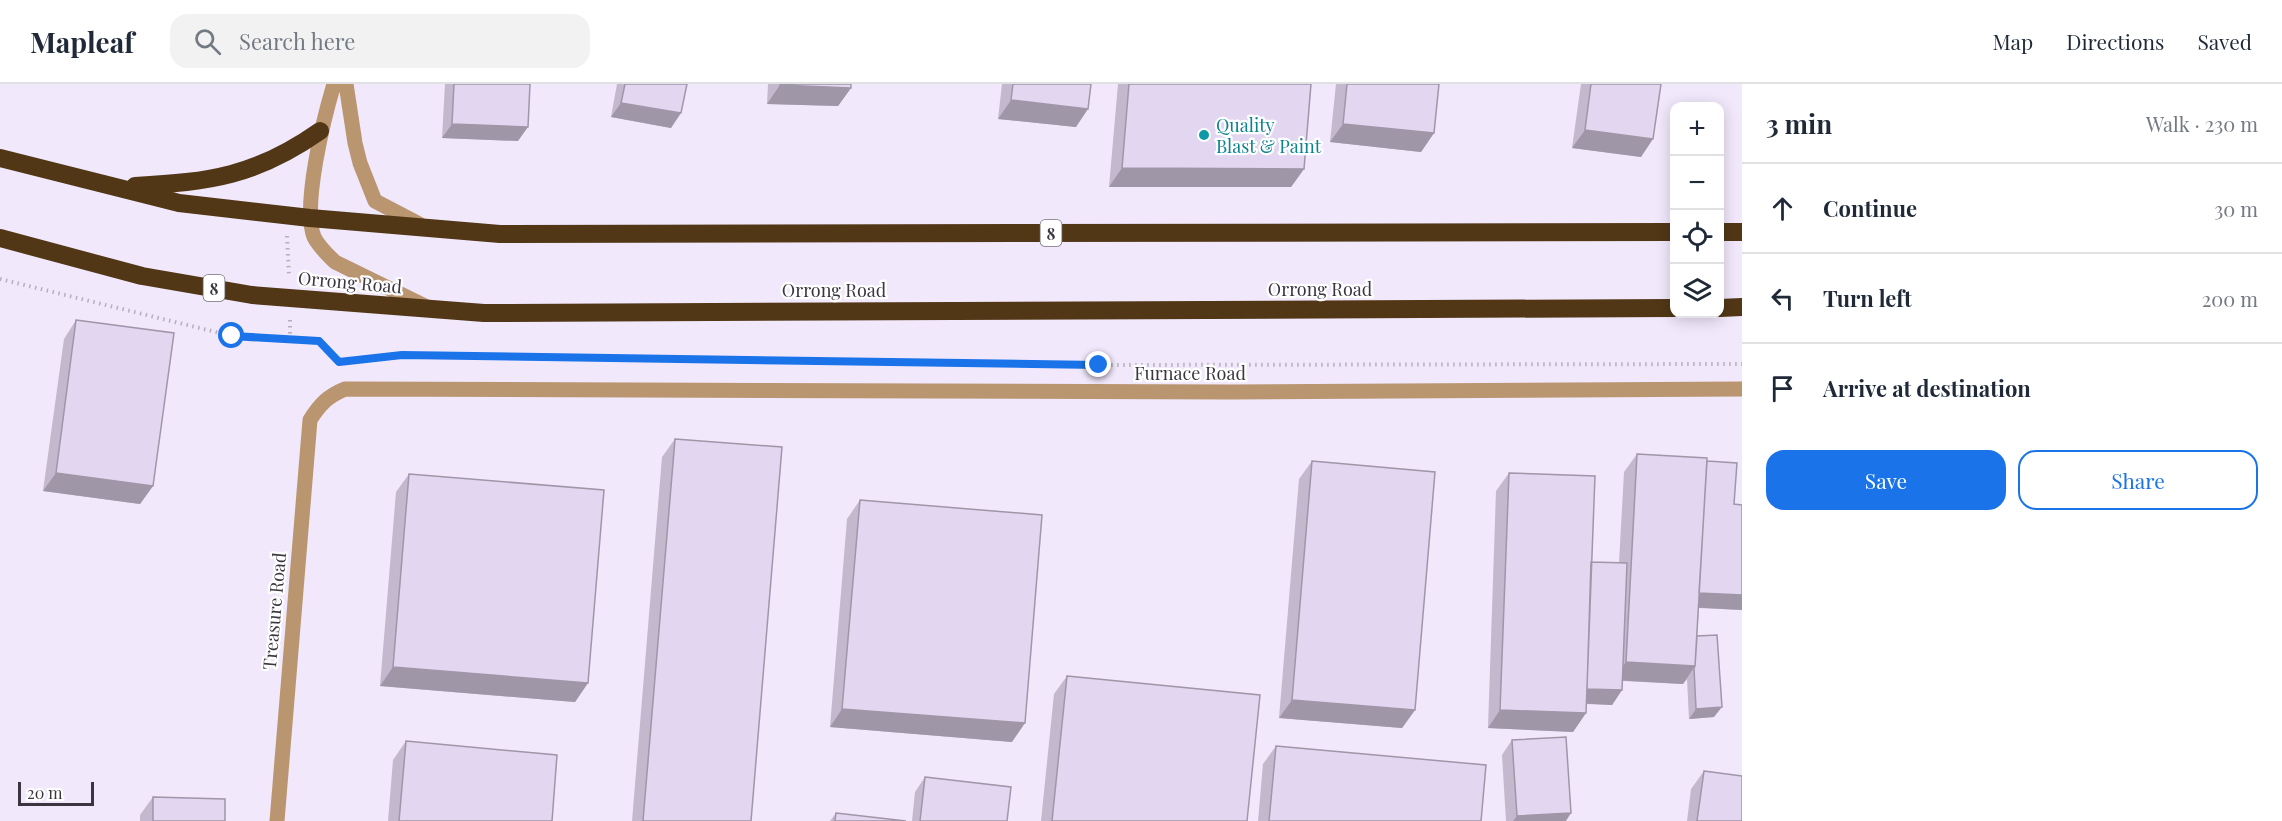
<!DOCTYPE html>
<meta charset="utf-8">
<style>
body{margin:0;font-family:"Playfair Display",serif;background:#f2f2f3;color:#1f2937}
.controls{position:absolute;right:18px;top:18px;display:grid;overflow:hidden;border-radius:12px;box-shadow:0 3px 15px #0003}
.controls button{width:54px;height:54px;display:grid;place-items:center;padding:0;border:0;border-bottom:2px solid #e0e1e3;background:#fff;color:#1f2937;font:30px sans-serif}
.scale{position:absolute;left:18px;bottom:15px;width:76px;box-sizing:border-box;padding-left:6px;border:3px solid #3b3540;border-top:0;font-size:16px;line-height:21px;white-space:nowrap;color:#3b3540;-webkit-text-stroke:4px #fff;paint-order:stroke}
.stop{position:absolute;width:18px;height:18px;margin:-14px;border:4px solid #1a73e8;border-radius:50%;background:#fff}
.stop.end{background:#1a73e8;border-color:#fff;box-shadow:0 2px 6px #0008}
.list{margin:0;padding:0;list-style:none}
h2{display:flex;justify-content:space-between;align-items:center;height:78px;margin:0;padding:0 24px;font-size:26px}
h2 small{font-size:20px;font-weight:400;color:#747a83}
.list li{display:grid;grid-template-columns:39px 1fr auto;gap:18px;align-items:center;box-sizing:border-box;height:90px;padding:0 24px;border-top:2px solid #e0e1e3}
.list b{display:block;font-size:22px;white-space:nowrap}
.list em{font-size:20px;font-style:normal;color:#747a83}
.actions{display:flex;gap:12px;padding:18px 24px}
.actions a{flex:1;padding:14px 0;border:2px solid #1a73e8;border-radius:18px;text-align:center;font-size:21px;color:#1a73e8}
.actions .main{background:#1a73e8;color:#fff}
.icon{flex:none;width:33px;height:33px;fill:none;stroke:currentColor;stroke-width:2;stroke-linecap:round;stroke-linejoin:round}
.map{position:relative;flex:none;width:1742px;height:737px;overflow:hidden}
header{display:flex;align-items:center;gap:36px;box-sizing:border-box;height:84px;padding:0 30px;background:#fff;border-bottom:2px solid #e0e1e3}
header strong{font-size:28px}
nav{display:flex;gap:33px;margin-inline-start:auto;font-size:21px}
.search{width:420px;height:54px;background:#f2f2f3;display:flex;align-items:center;gap:15px;box-sizing:border-box;padding:0 21px;border-radius:18px;color:#747a83;font-size:22px}
main{display:flex}
aside{flex:1;background:#fff}
.map>svg:first-child{display:block}
.built{fill:#f1e8fc;fill-rule:evenodd}
.lines{fill:none;stroke-linecap:round;stroke-linejoin:round}
.path{stroke:#b6b0bb;stroke-width:4;stroke-dasharray:1.5 4.5;stroke-linecap:butt}
.minor{stroke:#b9966f;stroke-width:15}
.highway{stroke:#513716;stroke-width:18}
.wall{fill:#c3b8ce}
.shaded-wall{fill:#9f96a8}
.building{fill:#e3d6f0;stroke:#9f96a8;stroke-width:1.5}
.route{stroke:#1a73e8;stroke-width:8}
.culture-dot{fill:#0f9aa8;stroke:#fff;stroke-width:2}
.labels{text-anchor:middle;dominant-baseline:central;stroke-width:4.5;stroke-linejoin:round;paint-order:stroke}
.shield{fill:#fff;stroke:#767279;stroke-width:1.5}
.shield-label{font-size:16px;font-weight:bold;fill:#3b3540}
.culture-label{font-size:18px;fill:#0d838f;stroke:#fff;text-anchor:start}
.street-label{font-size:18px;fill:#3b3540;stroke:#fff}
</style>
<header>
<strong>Mapleaf</strong>
<div class="search"><svg class="icon" aria-label="search" viewBox="0 0 24 24"><circle cx="10" cy="10" r="6"/><path d="M15 15l6 6"/></svg>Search here</div>
<nav><a>Map</a><a>Directions</a><a>Saved</a></nav>
</header>
<main>
<div class="map">
<svg width="1742" height="737" viewBox="0 0 1742 737">
<rect width="100%" height="100%" fill="#f8f3fd"/>
<path class="built" d="M0,0H1742V737H0ZM1674,22H1720V230H1674Z"/>
<g class="lines">
<path class="path" d="M287,152L289,192
M0,195L232,252L319,257L338,278L402,271L1099,281L1742,280
M290,236V256"/>
<path class="minor" d="M334,0C324,33 302,122 314,153C319,163 327,170 335,178L427,223
M346,0L355,59L360,79L375,117L419,140
M277,737L310,336C320,320 328,312 345,305L1232,308L1742,305"/>
<path class="highway" d="M0,74L179,119L310,134L500,150L1674,148
M135,102C210,98 256,92 320,47
M1720,148H1742
M0,154L142,192L252,211L484,229L1674,224
M1720,224L1742,223"/>
</g>
<path class="wall" d="M445,0H530L518,57L442,54Z
M617,0H687L671,44L611,33Z
M768,0H851V4L838,22L767,20Z
M1002,0H1091L1076,43L998,35Z
M1118,0H1311L1304,85L1291,103H1109Z
M1336,0H1439L1434,49L1421,68L1330,58Z
M1581,0H1661L1641,73L1572,64Z
M76,236L153,402L140,420L43,407L64,255Z
M675,355L751,737H632L662,373Z
M1637,370L1707,377L1734,420L1742,526L1699,524L1697,552L1714,633L1689,635L1687,595L1683,600L1623,597L1622,606L1612,621L1586,620V629L1573,648L1488,644L1496,407L1509,389L1591,478L1619,479L1624,388Z
M1312,377L1415,626L1402,644L1279,634L1299,395Z
M409,390L588,599L575,618L380,602L396,408Z
M860,416L1012,658L830,643L847,435Z
M1067,592L1247,737H1041L1054,610Z
M1512,656L1566,737H1506L1502,671Z
M406,657L552,737H388L393,676Z
M1276,662L1481,737H1258L1263,680Z
M1704,687L1742,737H1687L1691,705Z
M925,693L1007,737H912L915,708Z
M153,713L225,737H140V731Z
M836,729L906,737H830Z"/>
<path class="shaded-wall" d="M780,1L851,4L838,22L767,20Z
M1011,16L1088,25L1076,43L998,35Z
M621,19L681,29L671,44L611,33Z
M452,40L528,43L518,57L442,54Z
M1343,40L1434,49L1421,68L1330,58Z
M1585,46L1653,55L1641,73L1572,64Z
M1122,84L1304,85L1291,103H1109Z
M56,389L153,402L140,420L43,407Z
M1697,509L1742,511V526L1687,523Z
M1626,578L1695,582L1683,600L1613,596Z
M393,583L588,599L575,618L380,602Z
M1584,605L1622,606L1612,621L1574,619Z
M1292,616L1415,626L1402,644L1279,634Z
M1722,623L1714,633L1689,635L1696,625Z
M842,625L1025,639L1012,658L830,643Z
M1500,626L1586,629L1573,648L1488,644Z
M1571,729L1566,737H1513L1517,732Z"/>
<path class="building" d="M454,0H530L528,43L452,40Z
M625,0H687L681,29L621,19Z
M780,0H851V4L780,1Z
M1013,0H1091L1088,25L1011,16Z
M1129,0H1311L1304,85L1122,84Z
M1347,0H1439L1434,49L1343,40Z
M1591,0H1661L1653,55L1585,46Z
M76,236L174,249L153,402L56,389Z
M675,355L782,363L751,737H643Z
M1637,370L1707,374L1695,582L1626,578Z
M1312,377L1435,388L1415,626L1292,616Z
M1707,377L1737,379L1734,420L1742,421V511L1699,509Z
M1509,389L1595,392L1586,629L1500,626Z
M409,390L604,406L588,599L393,583Z
M860,416L1042,431L1025,639L842,625Z
M1591,478L1627,479L1622,606L1587,605Z
M1717,551L1722,623L1696,625L1694,584L1695,582L1697,552Z
M1067,592L1260,611L1247,737H1052Z
M1566,653L1571,729L1517,732L1512,656Z
M406,657L557,671L552,737H399Z
M1276,662L1486,681L1481,737H1269Z
M1704,687L1742,692V737H1697Z
M925,693L1011,703L1007,737H920Z
M153,713L225,715V737H153Z
M836,729L906,737H835Z"/>
<g class="lines">
<path class="route" d="M232,252L319,257L339,278L402,271L1099,281"/>
</g>
<circle class="culture-dot" cx="1204" cy="51" r="6"/>
<g class="labels">
<g class="shield">
<rect x="1040.5" y="136" width="21" height="26" rx="4.5"/>
<rect x="203.5" y="191" width="21" height="26" rx="4.5"/>
</g>
<g class="shield-label">
<text x="1051" y="149">8</text>
<text x="214" y="204">8</text>
</g>
<g class="culture-label">
<text x="1216" y="41">Quality<tspan x="1216" dy="21">Blast &amp; Paint</tspan></text>
</g>
<g class="street-label">
<text transform="translate(350 198) rotate(5)">Orrong Road</text>
<text x="1320" y="205">Orrong Road</text>
<text x="834" y="206">Orrong Road</text>
<text x="1190" y="289">Furnace Road</text>
<text transform="translate(274 527) rotate(-85)">Treasure Road</text>
</g>
</g>
</svg>
<div class="controls">
<button>+</button>
<button>−</button>
<button><svg class="icon" aria-label="locate" viewBox="0 0 24 24"><circle cx="12" cy="12" r="6"/><path d="M12 2v4M12 18v4M2 12h4M18 12h4"/></svg></button>
<button><svg class="icon" aria-label="layers" viewBox="0 0 24 24"><path d="M12 4l9 5-9 5-9-5zM3 14l9 5 9-5"/></svg></button>
</div>
<div class="scale">20 m</div>
<div class="stop" style="left:232px;top:252px"></div>
<div class="stop end" style="left:1099px;top:281px"></div>
</div>
<aside>
<h2>3 min<small>Walk · 230 m</small></h2>
<ul class="list">
<li><svg class="icon" aria-label="ahead" viewBox="0 0 24 24"><path d="M12 20V5M6 11l6-6 6 6"/></svg><div><b>Continue</b></div><em>30 m</em></li>
<li><svg class="icon" aria-label="left" viewBox="0 0 24 24"><path d="M17 20v-9H6M10 6l-5 5 5 5"/></svg><div><b>Turn left</b></div><em>200 m</em></li>
<li><svg class="icon" aria-label="arrive" viewBox="0 0 24 24"><path d="M6 21V4h12l-3 4 3 4H6"/></svg><div><b>Arrive at destination</b></div></li>
</ul>
<div class="actions"><a class="main">Save</a><a>Share</a></div>
</aside>
</main>
